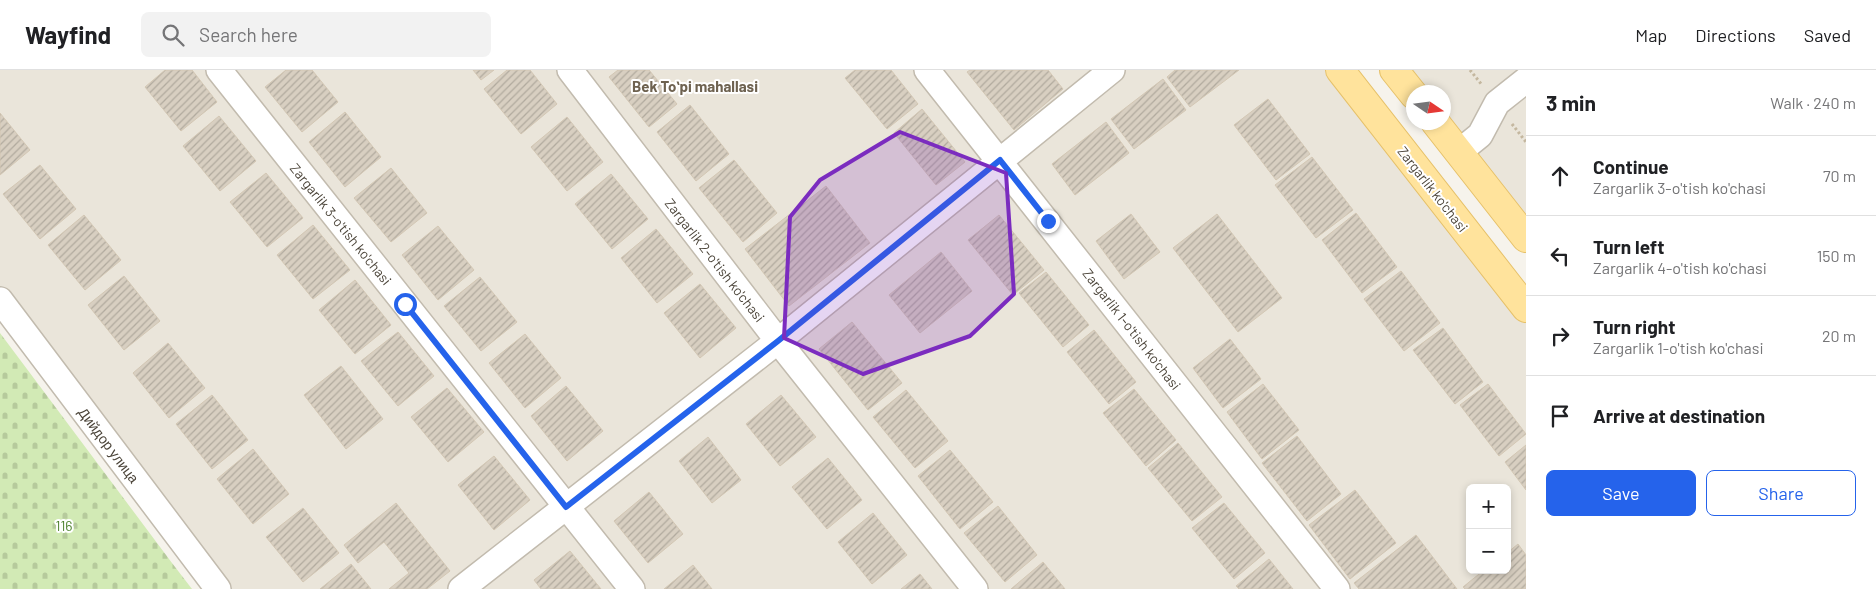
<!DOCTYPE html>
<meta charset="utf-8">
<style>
body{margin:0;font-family:Barlow,sans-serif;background:#f2f2f2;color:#202124}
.controls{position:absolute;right:15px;bottom:15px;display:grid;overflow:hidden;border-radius:8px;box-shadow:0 2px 8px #0003}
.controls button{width:45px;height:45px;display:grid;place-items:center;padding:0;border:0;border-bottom:1px solid #e0e0e0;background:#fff;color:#202124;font:25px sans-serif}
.compass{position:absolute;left:1406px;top:15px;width:45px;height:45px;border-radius:50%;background:#fff;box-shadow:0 2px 8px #0003;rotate:103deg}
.stop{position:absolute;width:15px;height:15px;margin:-11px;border:4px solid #2563eb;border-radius:50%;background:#fff}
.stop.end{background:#2563eb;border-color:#fff;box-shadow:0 1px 5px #0008}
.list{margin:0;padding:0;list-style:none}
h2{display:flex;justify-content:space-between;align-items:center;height:65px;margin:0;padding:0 20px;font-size:21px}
h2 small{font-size:16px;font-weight:400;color:#757577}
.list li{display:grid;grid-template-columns:32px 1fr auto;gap:15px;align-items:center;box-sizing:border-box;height:80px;padding:0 20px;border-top:1px solid #e0e0e0}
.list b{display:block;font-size:19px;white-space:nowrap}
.list p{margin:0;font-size:16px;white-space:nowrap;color:#757577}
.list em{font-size:16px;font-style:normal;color:#757577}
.actions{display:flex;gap:10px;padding:15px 20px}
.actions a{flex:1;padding:11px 0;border:1px solid #2563eb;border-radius:8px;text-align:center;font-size:18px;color:#2563eb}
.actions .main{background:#2563eb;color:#fff}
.icon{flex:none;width:28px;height:28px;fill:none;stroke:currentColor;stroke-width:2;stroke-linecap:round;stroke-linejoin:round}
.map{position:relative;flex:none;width:1526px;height:519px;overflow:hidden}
header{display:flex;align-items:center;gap:30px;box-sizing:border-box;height:70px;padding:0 25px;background:#fff;border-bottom:1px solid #e0e0e0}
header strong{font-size:24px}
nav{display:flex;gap:28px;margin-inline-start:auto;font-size:18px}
.search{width:350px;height:45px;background:#f2f2f2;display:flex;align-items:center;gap:12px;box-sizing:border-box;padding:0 18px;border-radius:8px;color:#757577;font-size:19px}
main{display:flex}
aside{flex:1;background:#fff}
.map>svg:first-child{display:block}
.residential{fill:#eae5da;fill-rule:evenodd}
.cemetery{fill:url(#cemetery-stones)}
.building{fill:url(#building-hatch);stroke:#d3c7b4}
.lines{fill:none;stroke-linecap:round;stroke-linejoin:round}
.minor-casing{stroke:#c2bbae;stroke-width:28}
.major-casing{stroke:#e6c16a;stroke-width:30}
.path{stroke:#c4b79f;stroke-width:3;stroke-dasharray:2.5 2.5;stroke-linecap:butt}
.minor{stroke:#fff;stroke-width:25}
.major{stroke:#ffe39c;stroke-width:28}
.route{stroke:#2563eb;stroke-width:6}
.marked{fill:#7b2cbf;fill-opacity:0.2;stroke:#7b2cbf;stroke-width:4;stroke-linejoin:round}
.labels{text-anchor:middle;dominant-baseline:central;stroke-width:4;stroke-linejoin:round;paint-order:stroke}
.street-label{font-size:14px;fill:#4b4439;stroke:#fff}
.park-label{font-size:14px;fill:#4a7f2a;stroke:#fff}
.neighbourhood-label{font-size:15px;font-weight:bold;fill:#6e6250;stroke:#fff}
</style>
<header>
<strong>Wayfind</strong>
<div class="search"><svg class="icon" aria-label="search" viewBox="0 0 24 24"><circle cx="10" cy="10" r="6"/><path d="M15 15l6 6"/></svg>Search here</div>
<nav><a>Map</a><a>Directions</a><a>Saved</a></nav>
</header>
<main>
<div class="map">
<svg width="1526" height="519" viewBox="0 0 1526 519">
<defs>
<pattern id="cemetery-stones" width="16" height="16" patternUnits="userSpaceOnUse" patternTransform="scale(1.25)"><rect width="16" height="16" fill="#d2eab5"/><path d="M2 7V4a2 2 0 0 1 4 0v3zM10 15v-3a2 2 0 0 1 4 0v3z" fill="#b6ca9c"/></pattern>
<pattern id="building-hatch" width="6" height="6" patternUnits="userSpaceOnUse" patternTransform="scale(1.25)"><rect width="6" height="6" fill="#d8cfc1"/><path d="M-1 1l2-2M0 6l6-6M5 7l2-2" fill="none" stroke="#b1aa9e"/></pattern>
</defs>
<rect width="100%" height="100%" fill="#f6f3ec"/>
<path class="residential" d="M0,0H1340L1526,238V519H218L0,230ZM1470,418H1507V500H1470Z
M1394,0H1526V168L1444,52V22H1414Z"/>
<path class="cemetery" d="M0,263L172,493L192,519H0Z"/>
<path class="building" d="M165,0H192L217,32L181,61L145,17Z
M286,0H312L338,32L302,62L265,17Z
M473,0H494L481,10Z
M507,0H530L557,34L521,64L484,19Z
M618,0H649L677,34L649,57L609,7Z
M855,0H891L918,34L887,59L845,8Z
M970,0H1048L1063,19L1014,60L967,2Z
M1175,0H1239L1190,37L1167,7Z
M1163,9L1186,40L1134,79L1111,49Z
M1268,29L1310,84L1276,110L1234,55Z
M690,35L729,84L696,111L657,62Z
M922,39L965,92L936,115L894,63Z
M345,42L381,87L345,117L309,72Z
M0,43L30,80L0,105Z
M219,46L256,91L220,121L183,76Z
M567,47L603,92L567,121L531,77Z
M1106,52L1129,83L1075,125L1052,94Z
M1312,87L1353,140L1316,168L1275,115Z
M734,90L777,143L743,172L699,118Z
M40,95L76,139L40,169L3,124Z
M391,98L427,143L391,172L354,128Z
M266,103L303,148L267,177L230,132Z
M611,104L648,149L612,179L575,134Z
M826,116L870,173L789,236L745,179Z
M1356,143L1397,197L1362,223L1322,170Z
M1131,144L1160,182L1124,209L1096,171Z
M1217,144L1282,228L1238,262L1173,178Z
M84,145L121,190L85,220L48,175Z
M999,145L1044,200L1013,225L968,170Z
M313,155L350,200L313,229L277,185Z
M438,156L474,200L438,230L402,185Z
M656,159L693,204L657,233L621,188Z
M941,182L972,221L920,263L889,225Z
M1401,201L1440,253L1404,281L1364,229Z
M1046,202L1089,255L1063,277L1019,223Z
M124,206L160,251L124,280L88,235Z
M480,207L517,252L481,281L444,236Z
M355,210L391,255L355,284L319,240Z
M700,214L736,258L700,288L664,243Z
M852,252L902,313L868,340L819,279Z
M1443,258L1483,312L1455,334L1413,280Z
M1094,260L1136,312L1109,334L1067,282Z
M398,262L434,306L398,336L361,291Z
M525,264L561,308L525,338L489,293Z
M1230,269L1261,309L1223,338L1193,298Z
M168,273L205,318L169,348L133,303Z
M341,296L383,349L346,379L304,325Z
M1263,314L1299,360L1262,389L1227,342Z
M1488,314L1526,364L1499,386L1460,335Z
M566,316L603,361L567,391L531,346Z
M447,318L484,362L448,392L411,347Z
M1134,319L1176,370L1146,396L1103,343Z
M906,320L948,371L915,398L873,347Z
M212,325L248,370L212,399L176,354Z
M781,325L816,367L780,396L746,354Z
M1297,366L1341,424L1307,451L1262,393Z
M708,367L741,410L712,433L679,391Z
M1178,373L1222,427L1192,451L1148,398Z
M1526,375V420L1505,392Z
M253,379L289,424L253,454L217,409Z
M950,380L993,432L960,459L918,406Z
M494,386L530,430L494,460L458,415Z
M828,388L862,430L827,459L792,417Z
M1355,420L1396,473L1350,509L1309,455Z
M649,422L683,464L648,493L614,451Z
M396,433L450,501L427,519H389L409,503L384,472L358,493L344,475Z
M1224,433L1265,483L1234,509L1192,458Z
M998,436L1037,485L1005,512L964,463Z
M303,438L339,483L303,512L266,467Z
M873,443L907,485L872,514L838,472Z
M1416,465L1457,519H1359L1354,513Z
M1518,474L1526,485V519H1465L1463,517L1484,500H1507V483Z
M570,481L601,519H541L534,510Z
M1269,489L1293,519H1239L1236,516Z
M1043,492L1065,519H1011Z
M351,494L371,519H320Z
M693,495L712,519H664Z
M920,504L932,519H901Z"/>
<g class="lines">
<g class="minor-casing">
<path id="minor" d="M219,0L632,519
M570,0L778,271L975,519
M927,0L1337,519
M1459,82L1480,65L1497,33L1526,10
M0,230L218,519
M461,519L778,271L1112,0"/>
</g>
<g class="major-casing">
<path id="major" d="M1340,0L1526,238
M1394,0L1414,25
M1435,52L1526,168"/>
</g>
<path class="path" d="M1470,0L1482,15
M1512,54L1526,72"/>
<use href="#minor" class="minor"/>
<use href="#major" class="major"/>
</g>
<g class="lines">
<path class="route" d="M405,234L566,437L778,271L1000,90L1048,151"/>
</g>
<path class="marked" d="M900,62L1006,103L1014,224L970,266L863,304L784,268L790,147L820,110Z"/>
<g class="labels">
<g class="street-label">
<text transform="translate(1433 119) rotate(52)">Zargarlik ko'chasi</text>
<text transform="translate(341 154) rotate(51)">Zargarlik 3-o'tish ko'chasi</text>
<text transform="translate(715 190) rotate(52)">Zargarlik 2-o'tish ko'chasi</text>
<text transform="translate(1132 259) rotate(52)">Zargarlik 1-o'tish ko'chasi</text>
<text transform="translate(109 375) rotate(53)">Дийдор улица</text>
</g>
<g class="park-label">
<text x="64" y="455">116</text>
</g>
<g class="neighbourhood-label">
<text x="695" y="16">Bek Toʻpi mahallasi</text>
</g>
</g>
</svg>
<div class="controls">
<button>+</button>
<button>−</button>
</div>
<svg class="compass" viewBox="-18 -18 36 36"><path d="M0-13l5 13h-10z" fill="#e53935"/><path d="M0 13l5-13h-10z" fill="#757577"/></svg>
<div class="stop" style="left:405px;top:234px"></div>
<div class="stop end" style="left:1048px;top:151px"></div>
</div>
<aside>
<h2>3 min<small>Walk · 240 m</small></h2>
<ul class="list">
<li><svg class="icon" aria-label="ahead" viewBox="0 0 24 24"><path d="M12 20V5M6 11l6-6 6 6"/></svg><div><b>Continue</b><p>Zargarlik 3-o'tish ko'chasi</p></div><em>70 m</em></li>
<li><svg class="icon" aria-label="left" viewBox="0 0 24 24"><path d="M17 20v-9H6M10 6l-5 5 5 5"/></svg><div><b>Turn left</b><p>Zargarlik 4-o'tish ko'chasi</p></div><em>150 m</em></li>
<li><svg class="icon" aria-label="right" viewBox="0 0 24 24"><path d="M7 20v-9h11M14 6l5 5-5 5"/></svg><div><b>Turn right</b><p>Zargarlik 1-o'tish ko'chasi</p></div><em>20 m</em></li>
<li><svg class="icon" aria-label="arrive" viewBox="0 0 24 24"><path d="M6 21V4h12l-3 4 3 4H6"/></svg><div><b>Arrive at destination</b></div></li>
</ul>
<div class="actions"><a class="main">Save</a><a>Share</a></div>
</aside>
</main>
